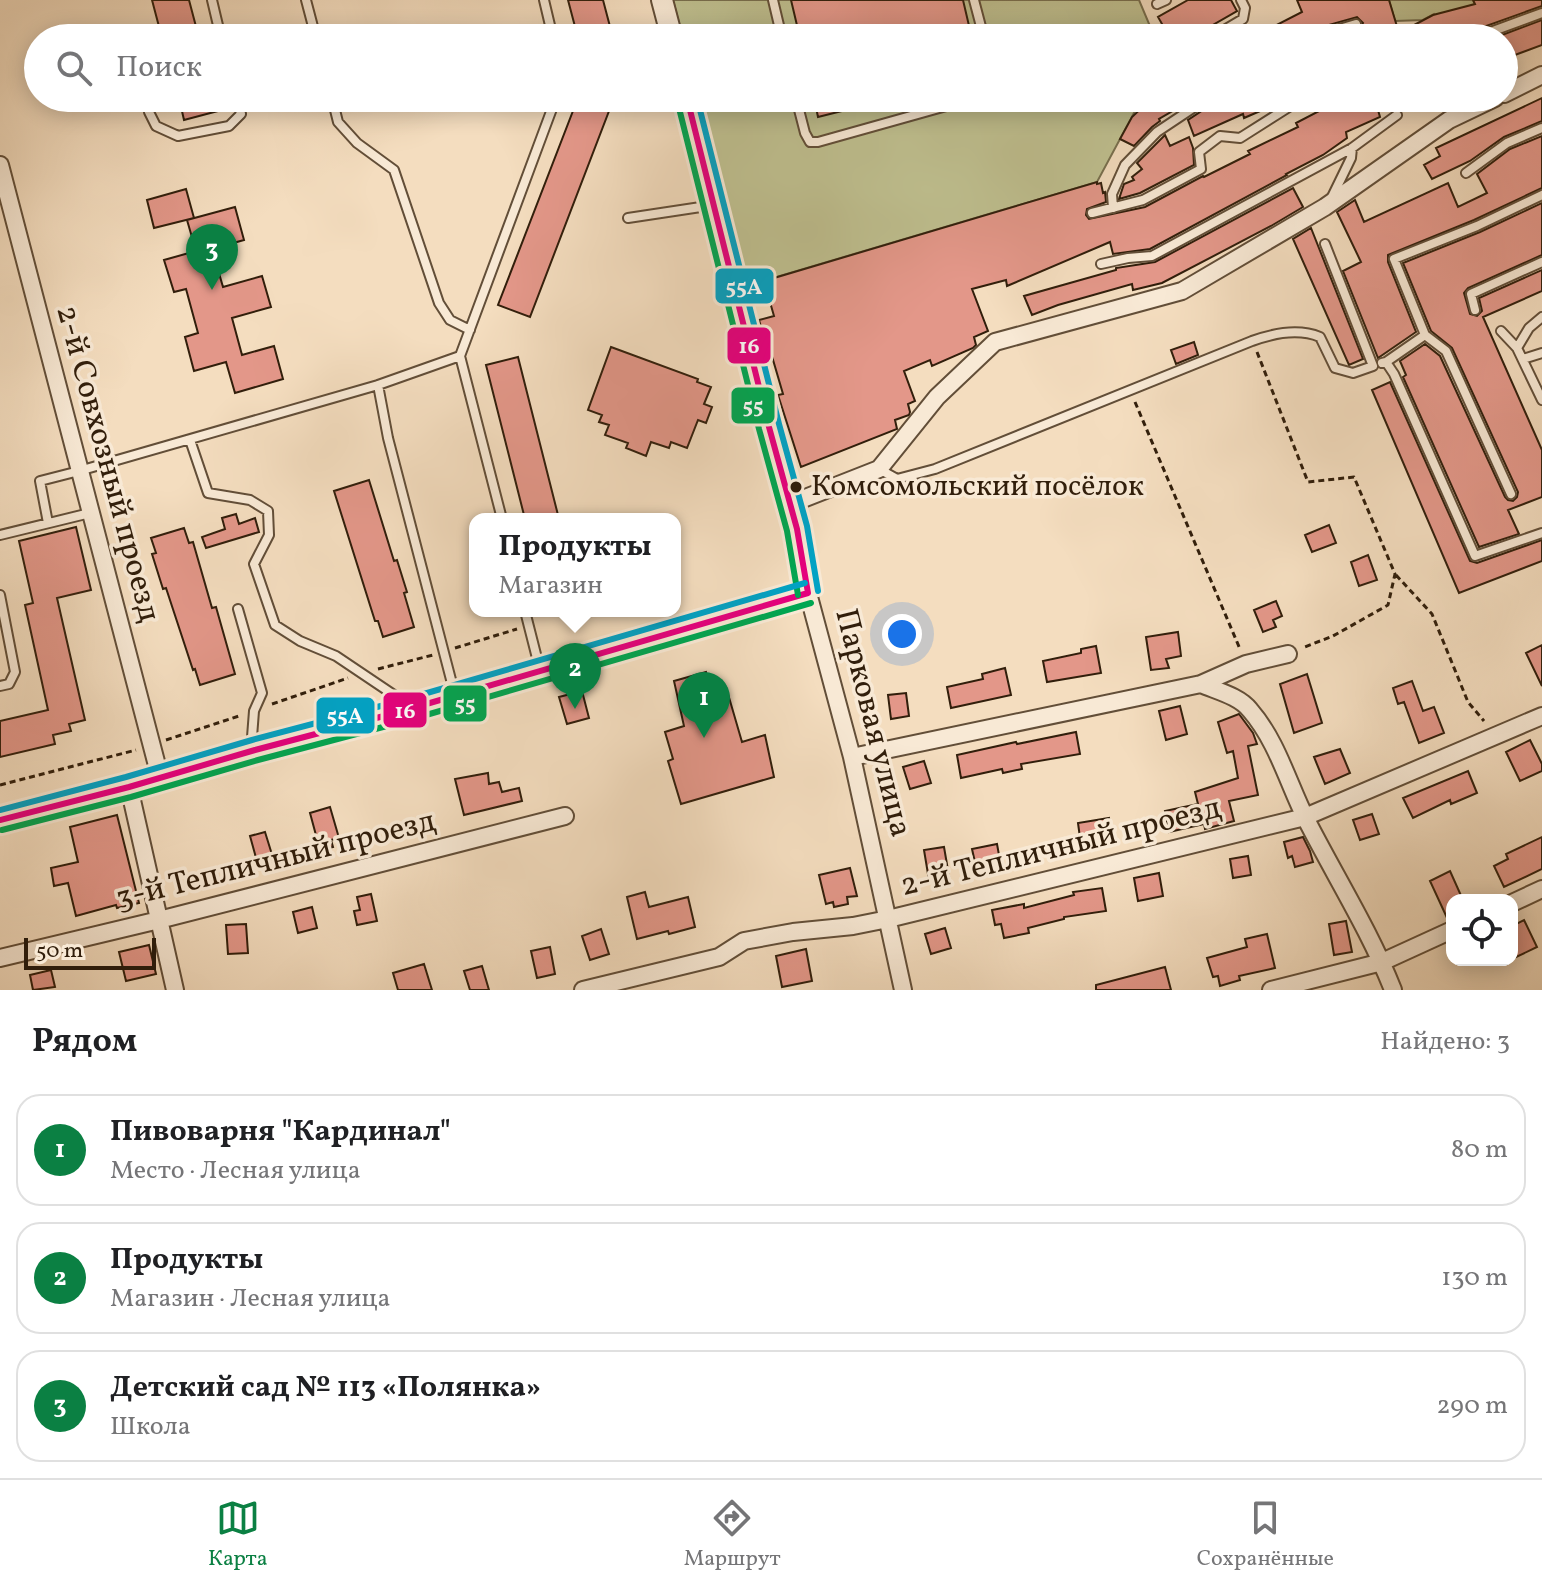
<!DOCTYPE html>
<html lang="ru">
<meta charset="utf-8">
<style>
body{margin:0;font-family:Vollkorn,serif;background:#f2f2f2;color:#202124}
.controls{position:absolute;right:24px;bottom:24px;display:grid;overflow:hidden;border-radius:16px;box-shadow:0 4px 20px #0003}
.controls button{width:72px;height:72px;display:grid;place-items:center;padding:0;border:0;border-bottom:2px solid #e0e0e0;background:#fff;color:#202124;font:40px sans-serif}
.scale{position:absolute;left:24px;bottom:20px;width:132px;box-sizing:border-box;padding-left:8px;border:4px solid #311e0b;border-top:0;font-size:22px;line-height:28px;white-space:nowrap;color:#311e0b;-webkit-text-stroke:6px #f8e9d5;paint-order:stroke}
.you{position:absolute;left:902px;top:634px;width:28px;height:28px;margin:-20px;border:6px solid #fff;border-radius:50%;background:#1a73e8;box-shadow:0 0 0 12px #1a73e833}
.badge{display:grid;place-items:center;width:52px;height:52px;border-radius:50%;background:#0b8043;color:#fff;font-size:26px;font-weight:700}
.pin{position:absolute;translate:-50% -66px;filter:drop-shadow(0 2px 4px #0008)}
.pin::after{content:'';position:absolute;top:42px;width:28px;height:24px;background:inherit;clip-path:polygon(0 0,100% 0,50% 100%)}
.popup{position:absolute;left:469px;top:513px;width:212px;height:104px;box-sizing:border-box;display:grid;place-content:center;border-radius:16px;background:#fff;filter:drop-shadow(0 2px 6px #0005);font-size:26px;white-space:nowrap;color:#757577}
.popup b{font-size:30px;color:#202124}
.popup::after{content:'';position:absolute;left:50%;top:100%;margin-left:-16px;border:16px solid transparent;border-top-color:#fff}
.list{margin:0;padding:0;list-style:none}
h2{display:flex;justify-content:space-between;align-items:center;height:104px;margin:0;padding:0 32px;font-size:34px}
h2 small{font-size:26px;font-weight:400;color:#757577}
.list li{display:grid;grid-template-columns:52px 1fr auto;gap:24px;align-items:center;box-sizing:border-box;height:112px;margin:0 16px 16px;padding:0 16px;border:2px solid #e0e0e0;border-radius:24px}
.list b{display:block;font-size:30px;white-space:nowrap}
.list p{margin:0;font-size:26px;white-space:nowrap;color:#757577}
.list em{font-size:26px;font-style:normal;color:#757577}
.icon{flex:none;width:44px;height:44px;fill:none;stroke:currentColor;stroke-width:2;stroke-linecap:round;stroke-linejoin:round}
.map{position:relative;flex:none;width:1542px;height:990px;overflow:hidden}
.search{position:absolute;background:#fff;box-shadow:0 4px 20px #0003;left:24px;right:24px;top:24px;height:88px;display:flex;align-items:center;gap:20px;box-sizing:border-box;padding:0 28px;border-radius:44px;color:#757577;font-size:30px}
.sheet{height:488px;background:#fff}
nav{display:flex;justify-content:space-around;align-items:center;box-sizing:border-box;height:112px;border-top:2px solid #e0e0e0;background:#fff;font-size:22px;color:#757577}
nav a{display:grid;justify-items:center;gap:4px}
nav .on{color:#0b8043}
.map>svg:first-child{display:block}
.green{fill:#bfc090;stroke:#786f4e;stroke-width:2}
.building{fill:#e39789;stroke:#311e0b;stroke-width:2}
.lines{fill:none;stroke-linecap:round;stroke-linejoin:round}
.service-casing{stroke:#624e38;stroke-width:12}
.minor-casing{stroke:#624e38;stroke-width:20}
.tertiary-casing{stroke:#624e38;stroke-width:24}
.path{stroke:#311e0b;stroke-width:3;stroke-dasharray:6 4;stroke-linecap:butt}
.service{stroke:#f8e9d5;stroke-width:8}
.minor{stroke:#f8e9d5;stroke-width:16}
.tertiary{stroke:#f8e9d5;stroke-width:20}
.bus-1-casing{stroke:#f8e9d5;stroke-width:12}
.bus-2-casing{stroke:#f8e9d5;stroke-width:12}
.bus-3-casing{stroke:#f8e9d5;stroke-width:12}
.bus-1{stroke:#e5007d;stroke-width:6}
.bus-2{stroke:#00a651;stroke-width:6}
.bus-3{stroke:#02a2c4;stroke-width:6}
.bus-dot{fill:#311e0b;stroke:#f8e9d5;stroke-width:3}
.labels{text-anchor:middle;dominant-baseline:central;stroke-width:7;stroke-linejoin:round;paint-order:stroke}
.bus-label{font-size:30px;fill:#311e0b;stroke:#f8e9d5;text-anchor:start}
.street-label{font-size:32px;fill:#311e0b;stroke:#f8e9d5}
.line-badge{stroke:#f8e9d5;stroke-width:3}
.badge-label{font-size:22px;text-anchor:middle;font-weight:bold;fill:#fff}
</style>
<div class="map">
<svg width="1542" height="990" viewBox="0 0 1542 990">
<rect width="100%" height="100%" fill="#f4ddbf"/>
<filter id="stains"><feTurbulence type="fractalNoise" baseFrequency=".0025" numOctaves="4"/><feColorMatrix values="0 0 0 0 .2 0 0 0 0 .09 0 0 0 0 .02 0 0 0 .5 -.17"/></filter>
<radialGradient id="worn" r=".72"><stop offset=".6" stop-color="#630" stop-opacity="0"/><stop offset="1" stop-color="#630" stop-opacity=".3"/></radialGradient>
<path class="green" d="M673,0H1139L1155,38H683Z
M1389,0H1473L1475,4L1440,22L1434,14L1423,20L1395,21Z
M698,98H1142L1097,182L746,286Z"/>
<path class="building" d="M152,0H189L199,38H162Z
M568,0H603L613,38H578Z
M791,0H963L970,30L936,38H800Z
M1188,0H1231L1237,11L1190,38H1170L1158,17Z
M1297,0H1389L1399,33L1433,15L1475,4L1473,0H1542V6L1472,31L1467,38H1334L1360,29L1363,23L1357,17L1307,31L1302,38H1251L1302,12Z
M1542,20V45L1504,59V38H1494Z
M179,98H215L218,111L184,120Z
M578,98H614L530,317L498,305Z
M814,98H874V103L818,117Z
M1152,98H1195L1159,119L1160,121L1152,127L1134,146L1120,139L1132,117Z
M1215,98H1290L1244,118L1243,114L1194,136L1188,120L1212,104Z
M1320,98H1404L1378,110L1380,117L1346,132L1347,138L1323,155L1286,174L1287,175L1150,249L1113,254L1110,242L1007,286L1006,280L972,289L988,331L974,337L976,345L973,348L932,366L930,360L904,371L915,401L908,404L910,412L909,415L895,420L897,429L801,467L778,395L783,394L771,353L769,354L759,320L774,316L764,281L1097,182V184L1101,183L1103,193L1105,192L1106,202L1087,209L1086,215L1089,219L1145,207L1203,176L1204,177L1250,154L1248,151L1298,127L1296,123L1327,107Z
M1542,98V121L1504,137L1470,161L1432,179L1424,165L1440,156L1436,148Z
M1165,135L1170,146L1189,137L1193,148L1194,165L1140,193L1119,199L1124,184L1134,180L1132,177L1142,169L1137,163Z
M1542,136V188L1474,220L1388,255V262L1416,332L1378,358L1343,271L1361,262L1337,212L1355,200L1364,222L1448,183L1458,207L1487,193L1477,174L1510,149Z
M1293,188L1303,207L1271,226L1162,283L1133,290L1132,284L1058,305L1032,315L1024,296L1116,270V268L1155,262Z
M186,189L194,218L154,228L147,200Z
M1542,203V255L1468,288L1464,293L1470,314L1477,316L1482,311L1479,298L1542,270V291L1483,317L1542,450V497L1508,510L1519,534L1479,547L1403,377L1406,375L1400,361L1425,344L1440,356L1505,497L1508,500L1513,501L1517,497L1518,492L1452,348L1431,331L1403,263L1480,232Z
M235,207L244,240L212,249L223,287L262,276L271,307L232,318L242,355L274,346L283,379L235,393L226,362L194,371L185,337L198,333L186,289L174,292L164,260L196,251L187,220Z
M1311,228L1363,359L1349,365L1293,239Z
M1194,342L1198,355L1176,364L1171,350Z
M611,347L698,379L697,382L711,387L704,404L712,407L706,423L698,420L687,448L671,442L669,448L651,442L646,456L626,448L628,443L605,435L609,425L599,422L602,415L588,410Z
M518,357L559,519H525L486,365Z
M1390,382L1470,561L1477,563L1542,540V561L1459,593L1372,390Z
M369,480L394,561L397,560L407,592L404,593L414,627L383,637L378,621H375L334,491Z
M236,514L239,524L255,518L259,532L206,548L202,537L225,529L222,518Z
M1329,525L1336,543L1312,552L1305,535Z
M76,527L91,590L57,598L85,720L69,724L71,731L53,735L55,744L0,757V721L48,710L25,605L33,603L19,541Z
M184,528L189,543L193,542L212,608L216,607L235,674L200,685L195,669L193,670L166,588L163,589L152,554L156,553L151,538Z
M1368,555L1377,580L1359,586L1351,562Z
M1276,601L1282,616L1273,620L1276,627L1263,632L1254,610Z
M1178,632L1181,656L1166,659L1169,668L1151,670L1146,637Z
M1542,645V686L1526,653Z
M1096,646L1101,673L1047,682L1043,661L1081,653V649Z
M1005,668L1011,695L951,708L947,687L983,679L982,674Z
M706,672L712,693L726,687L742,742L765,735L774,777L681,804L668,761L673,759L665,732L684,726L674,681Z
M1307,674L1322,723L1294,733L1280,684Z
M1412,681L1423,711L1434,707L1444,733L1419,743L1404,702L1398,704L1393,688Z
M582,691L589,718L567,724L559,697Z
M906,693L909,716L891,719L888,695Z
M1180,706L1187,734L1166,740L1159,711Z
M1239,714L1253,733L1257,744L1248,746L1258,795L1229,801L1234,821L1205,829L1204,824L1169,832L1165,811L1198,804L1195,792L1238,778L1233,751L1227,753L1218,722Z
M1076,732L1080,754L1021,764L1022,769L1003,773L1002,769L961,778L957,755L1016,742L1017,744Z
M1530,740L1542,764V771L1520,781L1506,752Z
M1340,749L1350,773L1325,784L1314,757Z
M924,761L931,783L910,789L903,767Z
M1468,771L1477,793L1451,804L1450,800L1413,818L1403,798Z
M488,773L489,784L499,782L502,792L519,788L522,801L464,815L455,779Z
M330,807L339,838L331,840L333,847L320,850L310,813Z
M1372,814L1379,834L1360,840L1353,820Z
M117,815L139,903L117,908L116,905L76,916L68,883L54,886L51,868L78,862L70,827Z
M1109,818L1112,840L1081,845L1078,823Z
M265,832L274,861L258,865L250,836Z
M1303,837L1310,851L1313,862L1295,867L1292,856L1288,858L1284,842Z
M1542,837V869L1504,887L1494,866L1508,859L1506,854Z
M997,844L1001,866L977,871L972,849Z
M944,847L949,876L929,880L924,850Z
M1248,856L1251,875L1233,878L1230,859Z
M850,868L857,896L847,897L848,904L834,907L833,902L826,904L819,875Z
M1450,871L1463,900H1452V919L1448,920L1430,881Z
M1159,873L1163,896L1138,901L1134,878Z
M1102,888L1106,911L1064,917V919L1028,928L1029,933L1004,938L1001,924L995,925L992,910L1024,904V908L1074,895L1073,892Z
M645,892L649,907L688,897L695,927L669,934L668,931L637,939L627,897Z
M371,894L377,921L357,925L354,911L360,910L357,897Z
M312,907L317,928L298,933L293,912Z
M1524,920L1537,947L1512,959V926Z
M1346,921L1352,952L1334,955L1329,924Z
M246,924L248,953L228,954L226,925Z
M945,928L951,948L931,954L925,934Z
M601,929L609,954L590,960L582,936Z
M1267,934L1275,968L1239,976L1240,980L1220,986L1218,976L1213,977L1207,958L1247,947L1245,939Z
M149,945L156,974L126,981L119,952Z
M550,947L555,974L537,978L531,951Z
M806,949L812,981L782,987L776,956Z
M424,964L432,990H398L393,973Z
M482,966L489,990H470L464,971Z
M1165,967L1171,990H1096V985Z
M51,970L55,987L33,990L30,975Z"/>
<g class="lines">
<g class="service-casing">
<path id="service" d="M212,0L221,38
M306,0L316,38
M544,0L553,38
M773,0L782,38
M974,0L984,38
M1157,4L1166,0
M1211,38L1243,19L1245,8L1241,0
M1309,38L1356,24
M1474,38L1542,13
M332,98L338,122L357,143L394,170L439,303L450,320L470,330
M796,98L805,133L810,142H818L975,98
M149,112L156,126L178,136L229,126L241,114L237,98
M1466,173L1507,143L1542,128
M1332,197L1351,158L1352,148
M1113,208L1112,194L1125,165L1157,132L1208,98
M1092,213L1143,200L1201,169L1199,152L1220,136L1240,138L1303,98
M628,218L714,205
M1101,264L1128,258L1152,256L1352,148L1397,115
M1475,310L1471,294L1542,262
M1542,317L1529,328L1517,348L1542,400
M1501,331L1517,348
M460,356L502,519
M1523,359L1542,353
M1386,362L1394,374L1475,556L1542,533
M1382,363L1386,362L1425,335
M378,385L388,438L455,695
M190,440L208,493L250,500L268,511L269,535L254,564L275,625L300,641L336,656L394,695L399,711
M879,469L897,479L935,469L1252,341C1274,333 1298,328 1320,337L1335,368L1353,373L1373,366L1325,244
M1511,494L1446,351L1425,335L1394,259L1477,226L1542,195
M48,523L40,481L79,471L378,385L460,356L556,98
M0,535L90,513
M0,595L15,672L9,684L0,686
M238,609L262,693L254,711L252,737L255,749
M525,611L540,670"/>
</g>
<g class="minor-casing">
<path id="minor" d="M1504,94L1542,75
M0,165L160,777
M790,504L879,469L937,397L995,342L1182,291L1325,207L1449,120L1495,98
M808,593L852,757L903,990
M1201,684C1217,691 1239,696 1250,710C1277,741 1288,783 1306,819C1335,876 1370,931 1393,990
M852,757L1201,684L1246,664L1288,654
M129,787L175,990
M1512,903L1542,889
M0,958L159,920L565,816
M583,990L719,957L744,941L793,932L853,926L888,919L1305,817L1542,716
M1271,990L1382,962L1452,930"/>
</g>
<g class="tertiary-casing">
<path id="tertiary" d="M662,0L672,38
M0,820L129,787L255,750L399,712L808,593L797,529L769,427L687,98"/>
</g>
<path class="path" d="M1257,352L1308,482L1354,477L1395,574L1388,605L1333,636L1302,648
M1135,402L1240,649
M1396,575L1432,614L1468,702L1484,721
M455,648L517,629
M378,669L433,655
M272,704L348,678
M166,740L242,715
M0,785L136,750"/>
<use href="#service" class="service"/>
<use href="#minor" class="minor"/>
<use href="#tertiary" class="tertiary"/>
<g class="bus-1-casing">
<path id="bus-1" d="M687,98L769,427L797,529L808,593
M0,820L129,787L255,750L399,712L808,593"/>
</g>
<g class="bus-2-casing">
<path id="bus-2" d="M677,100L759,429L787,531L798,595
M2,830L131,797L258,760L402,722L811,603"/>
</g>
<g class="bus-3-casing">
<path id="bus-3" d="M697,98L779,424L807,526L818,591
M0,810L126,777L252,740L396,702L805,583"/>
</g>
<use href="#bus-1" class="bus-1"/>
<use href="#bus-2" class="bus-2"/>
<use href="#bus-3" class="bus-3"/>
</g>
<circle class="bus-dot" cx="796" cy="487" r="7"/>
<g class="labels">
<g class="bus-label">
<text x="811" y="487">Комсомольский посёлок</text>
</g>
<g class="street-label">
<text transform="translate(107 464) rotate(75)">2-й Совхозный проезд</text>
<text transform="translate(872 723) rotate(76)">Парковая улица</text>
<text transform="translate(1061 848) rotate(-14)">2-й Тепличный проезд</text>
<text transform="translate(276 861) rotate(-14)">3-й Тепличный проезд</text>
</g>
</g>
<g class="line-badge">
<rect x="714" y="267" width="61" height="38" rx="8" fill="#02a2c4"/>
<rect x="726" y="326" width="46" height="39" rx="8" fill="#e5007d"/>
<rect x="730" y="386" width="46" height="39" rx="8" fill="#00a651"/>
<rect x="442" y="684" width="46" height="39" rx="8" fill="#00a651"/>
<rect x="382" y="691" width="46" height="38" rx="8" fill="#e5007d"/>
<rect x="315" y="696" width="61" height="39" rx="8" fill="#02a2c4"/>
</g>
<g class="badge-label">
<text x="744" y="294">55А</text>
<text x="749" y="353">16</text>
<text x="753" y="413">55</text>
<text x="465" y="711">55</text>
<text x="405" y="718">16</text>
<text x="345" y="723">55А</text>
</g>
<rect width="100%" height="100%" filter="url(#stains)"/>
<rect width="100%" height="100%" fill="url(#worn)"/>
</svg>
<div class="controls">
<button><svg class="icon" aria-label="locate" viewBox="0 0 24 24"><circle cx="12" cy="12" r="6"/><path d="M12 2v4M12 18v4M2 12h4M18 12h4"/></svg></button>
</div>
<div class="scale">50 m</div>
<div class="you"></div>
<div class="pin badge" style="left:704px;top:738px">1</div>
<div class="pin badge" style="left:575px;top:709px">2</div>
<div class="popup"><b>Продукты</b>Магазин</div>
<div class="pin badge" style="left:212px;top:290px">3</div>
<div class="search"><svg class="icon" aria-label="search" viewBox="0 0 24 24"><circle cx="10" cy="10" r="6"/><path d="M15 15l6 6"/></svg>Поиск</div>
</div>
<section class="sheet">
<h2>Рядом<small>Найдено: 3</small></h2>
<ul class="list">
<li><span class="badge">1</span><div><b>Пивоварня &quot;Кардинал&quot;</b><p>Место · Лесная улица</p></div><em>80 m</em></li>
<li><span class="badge">2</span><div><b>Продукты</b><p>Магазин · Лесная улица</p></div><em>130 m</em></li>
<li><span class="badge">3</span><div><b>Детский сад № 113 «Полянка»</b><p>Школа</p></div><em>290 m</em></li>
</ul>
</section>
<nav>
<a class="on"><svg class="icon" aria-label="map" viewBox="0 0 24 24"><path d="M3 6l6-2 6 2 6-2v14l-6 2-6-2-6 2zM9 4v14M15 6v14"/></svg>Карта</a>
<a><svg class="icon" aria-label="directions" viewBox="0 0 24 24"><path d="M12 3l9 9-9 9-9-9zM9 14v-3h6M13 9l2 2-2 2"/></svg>Маршрут</a>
<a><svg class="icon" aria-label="saved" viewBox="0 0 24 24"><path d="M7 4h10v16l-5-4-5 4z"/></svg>Сохранённые</a>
</nav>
